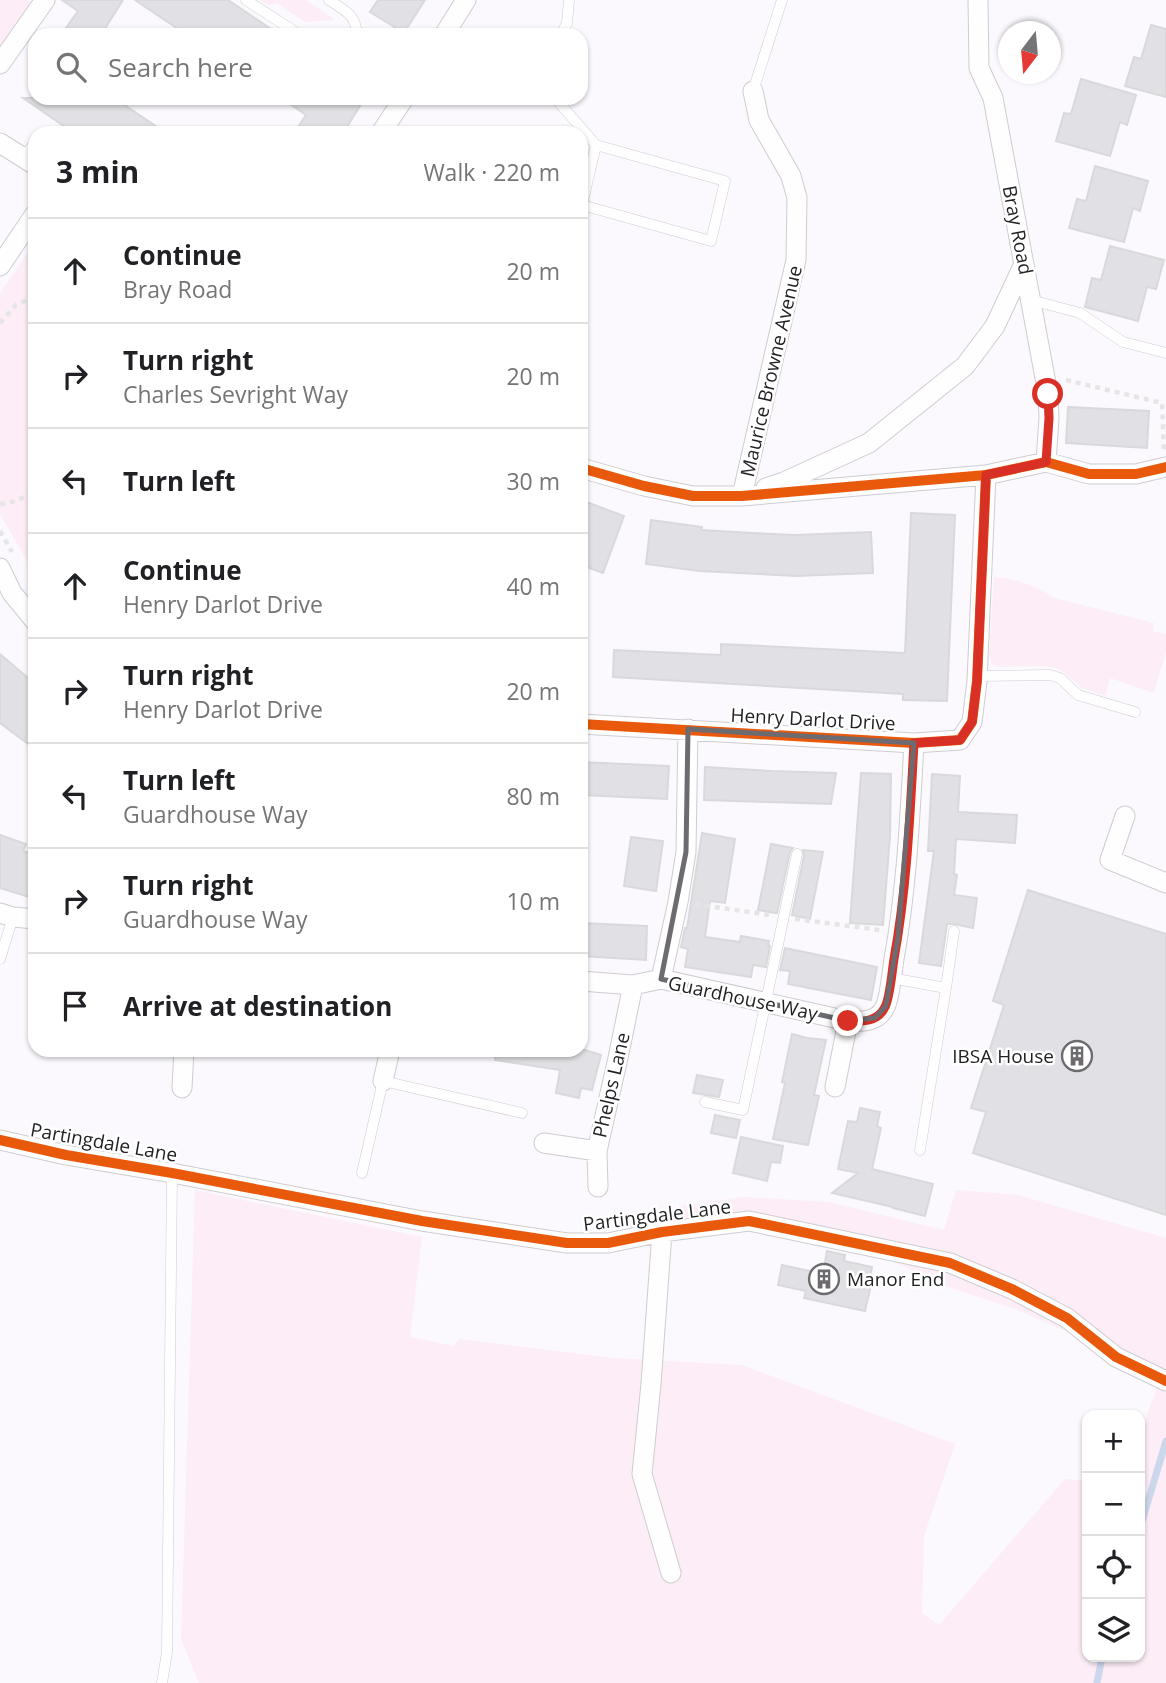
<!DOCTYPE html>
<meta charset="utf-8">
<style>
body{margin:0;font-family:"Open Sans",sans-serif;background:#f6f6f6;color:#202124}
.controls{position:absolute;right:21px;bottom:21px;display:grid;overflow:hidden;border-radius:14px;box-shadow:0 2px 5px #0004}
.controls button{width:63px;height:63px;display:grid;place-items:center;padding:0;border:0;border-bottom:2px solid #e0e0e0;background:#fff;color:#202124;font:35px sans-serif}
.compass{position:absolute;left:998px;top:21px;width:63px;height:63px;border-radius:50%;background:#fff;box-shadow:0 2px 5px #0004;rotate:196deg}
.stop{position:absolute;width:21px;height:21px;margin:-16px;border:5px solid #d93025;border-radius:50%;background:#fff}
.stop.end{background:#d93025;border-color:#fff;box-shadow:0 2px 7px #0008}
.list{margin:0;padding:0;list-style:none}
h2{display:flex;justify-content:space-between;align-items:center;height:91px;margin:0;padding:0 28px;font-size:30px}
h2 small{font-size:23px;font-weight:400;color:#757577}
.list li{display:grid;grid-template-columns:46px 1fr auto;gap:21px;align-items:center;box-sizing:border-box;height:105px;padding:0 28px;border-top:2px solid #e0e0e0}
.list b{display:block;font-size:26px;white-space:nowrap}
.list p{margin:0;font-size:23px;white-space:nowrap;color:#757577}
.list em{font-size:23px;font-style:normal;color:#757577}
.icon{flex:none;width:38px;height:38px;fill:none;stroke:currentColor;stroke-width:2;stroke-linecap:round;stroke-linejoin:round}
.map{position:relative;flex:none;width:1166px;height:1683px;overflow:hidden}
.search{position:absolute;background:#fff;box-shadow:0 2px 5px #0004;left:28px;top:28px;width:560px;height:77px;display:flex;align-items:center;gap:18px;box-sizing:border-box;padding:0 24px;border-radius:21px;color:#757577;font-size:26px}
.panel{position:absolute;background:#fff;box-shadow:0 2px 5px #0004;left:28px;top:126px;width:560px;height:931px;border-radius:21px}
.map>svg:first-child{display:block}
.green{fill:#fcedf7}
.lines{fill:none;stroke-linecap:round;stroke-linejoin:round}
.stream{stroke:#cdd7ec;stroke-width:7}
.building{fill:#e1e0e4;stroke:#d9d9dc;stroke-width:2}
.lane-casing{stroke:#ceccd0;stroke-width:11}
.street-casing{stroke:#ceccd0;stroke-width:21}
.path{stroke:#e6e5e6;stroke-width:4.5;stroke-dasharray:5 5;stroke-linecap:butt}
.lane{stroke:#fefeff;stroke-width:10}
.street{stroke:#fefeff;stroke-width:19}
.cycleway-casing{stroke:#fff;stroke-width:15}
.cycleway{stroke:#e8590c;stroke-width:10}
.route{stroke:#d93025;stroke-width:9}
.marked{fill:none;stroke:#6d6b6f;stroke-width:5;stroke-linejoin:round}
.labels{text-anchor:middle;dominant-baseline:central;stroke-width:5;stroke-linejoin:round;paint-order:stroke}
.street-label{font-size:19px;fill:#201f22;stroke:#fff}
.poi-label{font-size:19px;fill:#201f22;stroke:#fff;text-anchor:end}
</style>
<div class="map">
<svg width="1166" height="1683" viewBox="0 0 1166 1683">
<rect width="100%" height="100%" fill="#fbf9fe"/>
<path class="green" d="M0,0H29L30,3L0,46Z
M260,0H306L335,20L305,22L277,3L268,5Z
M35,242V575L0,514V293Z
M994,577C1017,579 1035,585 1054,598L1154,623L1153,631L1166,634V651L1154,693L1110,678L1105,696L1082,688L1066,674L1056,668L1043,666L997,667L991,663L989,656Z
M195,1190L422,1237L410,1337L454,1346L459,1339L614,1358L742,1365L955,1444L924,1536L922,1613L939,1625L1065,1479L1087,1481V1657H1140V1433L1158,1385L1166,1388V1683H199L181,1639Z
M956,1190L1018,1195L1166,1238V1375L1015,1309L936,1283L886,1257L799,1225L628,1232L622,1215L743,1197L829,1202L944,1230Z"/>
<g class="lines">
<path class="stream" d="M1140,1528L1166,1441
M1097,1683L1102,1657"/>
</g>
<path class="building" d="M62,0H123L101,35H61L78,11Z
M135,0H228L280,35H187Z
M378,0H425L404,33L370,12Z
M1151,25L1166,29V97L1125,86L1134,57L1141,59Z
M1081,79L1136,95L1127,125L1120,122L1110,156L1056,141L1064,113L1071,114Z
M23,98H114L166,133H74Z
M281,98H365L343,133H294L306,115Z
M1095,166L1148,181L1140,211L1133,208L1124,242L1069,228L1077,199L1086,201Z
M1110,246L1164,260L1156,289L1147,287L1138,321L1085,307L1092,278L1101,280Z
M1068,407L1149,411L1147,448L1066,443Z
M581,500L624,516L603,573L581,565Z
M911,513L955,515L947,701L903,700V694L613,677L614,650L721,655V644L905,653Z
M651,520L702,527L701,530L753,533L795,535L871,532L873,573L796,576L699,571L646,564Z
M0,654L35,684V749L0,723Z
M581,762L669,766L667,799L581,795Z
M705,767L771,771L836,773L831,804L704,800Z
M861,773L891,774L890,836L883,925L850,923Z
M932,774L960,776L958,812L1017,815L1015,843L956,839L954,874L957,875L954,895L977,898L973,928L954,924H947L941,966L919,963L934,851H928Z
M702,833L735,839L725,903L710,901L705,937L740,942L741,936L769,941L768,945L770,946L766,967L753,965L751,977L685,967L688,949L681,947L685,928H687Z
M0,835L26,844L23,851L35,855V899L0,888Z
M631,837L663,841L656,891L624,886Z
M771,844L793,848L790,852L777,913H775L758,910Z
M803,850L823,852L810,919L792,915L804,856Z
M1028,890L1166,934V1215L973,1153L986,1112L971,1108L1004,1005L993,1001Z
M581,923L647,926L646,960L581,956Z
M785,948L877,967L871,1000L788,984L790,971L780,970Z
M792,1034L807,1038L826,1040L814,1095L819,1096L808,1145L773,1139L785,1083L782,1082Z
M495,1050H585L601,1055L592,1090L581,1088L579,1098L556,1093L560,1070L495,1060Z
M697,1075L723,1080L719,1097L693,1093Z
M860,1108L880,1112L877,1126L881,1128L872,1169L933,1184L925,1216L893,1208V1207L832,1193L858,1173L838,1169L848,1121L857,1122Z
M715,1115L740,1120L736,1138L711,1133Z
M741,1137L783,1146L780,1163L771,1162L767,1181L733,1173Z
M827,1251L845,1255L844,1261L872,1267L869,1285H871L865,1311L804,1298L806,1291L778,1285L782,1265L823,1274Z"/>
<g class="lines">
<g class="lane-casing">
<path id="lane" d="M246,0L300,35
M329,0C345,11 356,14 357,35
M561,35L567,23L569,0
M753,91L782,0
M555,98L596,145L725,181L711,241L582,205L596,145
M23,157L35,143
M1031,300L1080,313L1123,342L1166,353
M978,676L1050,675L1060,678L1078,695L1135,712
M0,959L13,917
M891,978L946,988L920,1150
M946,988L954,931
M705,1102L743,1110L797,854
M362,1173L383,1081L522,1113
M162,1683L167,1652L172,1173"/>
</g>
<g class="street-casing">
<path id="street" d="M978,0L979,68L993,98L1048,394L1049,418L1046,462
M444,35L466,0
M0,64L45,0
M381,133L404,98
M0,143L35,165
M0,266L35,214
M581,468L644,486L693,496H742L986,475L1046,462L1089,474H1136L1166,467
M766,488L784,482L869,443L965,366L995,326L1024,264
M742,496L796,260L797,198L791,176L759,120L753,91
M0,568L12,593L35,621
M581,724L914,743L960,740L972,722L977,681L986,475
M1125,816L1110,860L1166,883
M0,913L13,917L35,919
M661,979L678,902L686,852L688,729
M581,981L633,985L661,979L848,1021C862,1022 878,1022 885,1007C890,998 892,971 894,959C907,887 910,815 914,743
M383,1081L390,1050
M835,1087L848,1021
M182,1088L184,1050
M0,1140L66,1155L172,1173L422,1221L567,1243H608L662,1232L749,1221L950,1263L1012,1289L1067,1318L1116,1357L1166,1381
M544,1143L597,1151
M598,1187L597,1151L618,1058L633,985
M662,1232L651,1384L642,1474L671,1573"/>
</g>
<path class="path" d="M0,323L16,305L35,296
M1066,380L1162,403L1164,450
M0,504C15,503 23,498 35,490
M0,531L12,552
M695,904L769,915
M795,919L880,930"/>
<use href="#lane" class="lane"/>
<use href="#street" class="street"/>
<g class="cycleway-casing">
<path id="cycleway" d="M581,468L644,486L693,496H742L986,475L1046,462L1089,474H1136L1166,467
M581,724L914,743L960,740L972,722L977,681L986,475
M0,1140L66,1155L172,1173L422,1221L567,1243H608L662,1232L749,1221L950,1263L1012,1289L1067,1318L1116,1357L1166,1381"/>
</g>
<use href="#cycleway" class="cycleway"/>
</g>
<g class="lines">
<path class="route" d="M848,1021C862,1022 878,1022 885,1007C890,998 892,971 894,959C907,887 910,815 914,743L960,740L972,722L977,681L986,475L1046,462L1049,418L1048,394"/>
</g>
<path class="marked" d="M688,729L914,743L898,937L886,1006L875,1018L848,1021L661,979L686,852Z"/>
<defs>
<g id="building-ring" transform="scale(1.575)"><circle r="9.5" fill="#fff" stroke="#6d6b6f" stroke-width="1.5"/><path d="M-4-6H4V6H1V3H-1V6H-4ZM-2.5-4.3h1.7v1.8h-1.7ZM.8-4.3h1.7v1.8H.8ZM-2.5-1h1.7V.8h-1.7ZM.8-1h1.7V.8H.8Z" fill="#6d6b6f"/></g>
</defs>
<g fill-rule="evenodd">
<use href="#building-ring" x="1077" y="1056"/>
<use href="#building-ring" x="824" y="1279"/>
</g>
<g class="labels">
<g class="street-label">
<text transform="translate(1018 230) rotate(79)">Bray Road</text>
<text transform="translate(771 371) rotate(-77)">Maurice Browne Avenue</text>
<text transform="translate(813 719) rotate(3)">Henry Darlot Drive</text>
<text transform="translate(743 998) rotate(12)">Guardhouse Way</text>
<text transform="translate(611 1085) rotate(-77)">Phelps Lane</text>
<text transform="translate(104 1142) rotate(10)">Partingdale Lane</text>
<text transform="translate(657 1215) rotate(-7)">Partingdale Lane</text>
</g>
<g class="poi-label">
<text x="1054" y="1056">IBSA House</text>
<text x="847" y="1279" text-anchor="start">Manor End</text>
</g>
</g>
</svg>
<div class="controls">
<button>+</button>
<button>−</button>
<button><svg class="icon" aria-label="locate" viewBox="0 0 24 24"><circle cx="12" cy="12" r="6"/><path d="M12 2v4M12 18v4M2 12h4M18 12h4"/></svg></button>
<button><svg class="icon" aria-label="layers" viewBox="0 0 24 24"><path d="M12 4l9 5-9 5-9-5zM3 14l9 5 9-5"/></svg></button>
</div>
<svg class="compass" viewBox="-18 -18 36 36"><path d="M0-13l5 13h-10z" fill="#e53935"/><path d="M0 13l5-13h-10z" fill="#757577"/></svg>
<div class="stop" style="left:1048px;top:394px"></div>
<div class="stop end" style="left:848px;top:1021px"></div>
<div class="search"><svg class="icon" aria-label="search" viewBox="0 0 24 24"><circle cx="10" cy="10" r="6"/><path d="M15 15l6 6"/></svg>Search here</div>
<section class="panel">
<h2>3 min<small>Walk · 220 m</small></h2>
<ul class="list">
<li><svg class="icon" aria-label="ahead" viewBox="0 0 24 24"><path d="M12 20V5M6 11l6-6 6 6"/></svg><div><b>Continue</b><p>Bray Road</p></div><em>20 m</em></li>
<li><svg class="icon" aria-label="right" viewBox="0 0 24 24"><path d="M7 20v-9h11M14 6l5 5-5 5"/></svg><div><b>Turn right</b><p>Charles Sevright Way</p></div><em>20 m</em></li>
<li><svg class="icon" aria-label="left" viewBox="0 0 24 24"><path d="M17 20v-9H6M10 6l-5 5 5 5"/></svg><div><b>Turn left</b></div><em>30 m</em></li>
<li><svg class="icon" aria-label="ahead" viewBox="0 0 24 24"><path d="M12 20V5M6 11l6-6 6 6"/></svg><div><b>Continue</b><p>Henry Darlot Drive</p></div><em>40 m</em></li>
<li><svg class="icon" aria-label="right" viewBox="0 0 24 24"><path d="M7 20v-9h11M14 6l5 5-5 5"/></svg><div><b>Turn right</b><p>Henry Darlot Drive</p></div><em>20 m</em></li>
<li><svg class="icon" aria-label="left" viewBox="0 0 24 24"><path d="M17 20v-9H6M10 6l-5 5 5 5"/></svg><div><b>Turn left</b><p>Guardhouse Way</p></div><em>80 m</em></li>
<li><svg class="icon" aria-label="right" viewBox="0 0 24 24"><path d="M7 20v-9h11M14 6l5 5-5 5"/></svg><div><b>Turn right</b><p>Guardhouse Way</p></div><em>10 m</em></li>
<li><svg class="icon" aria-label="arrive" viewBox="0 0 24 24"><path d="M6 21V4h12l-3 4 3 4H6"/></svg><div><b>Arrive at destination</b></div></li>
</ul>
</section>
</div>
